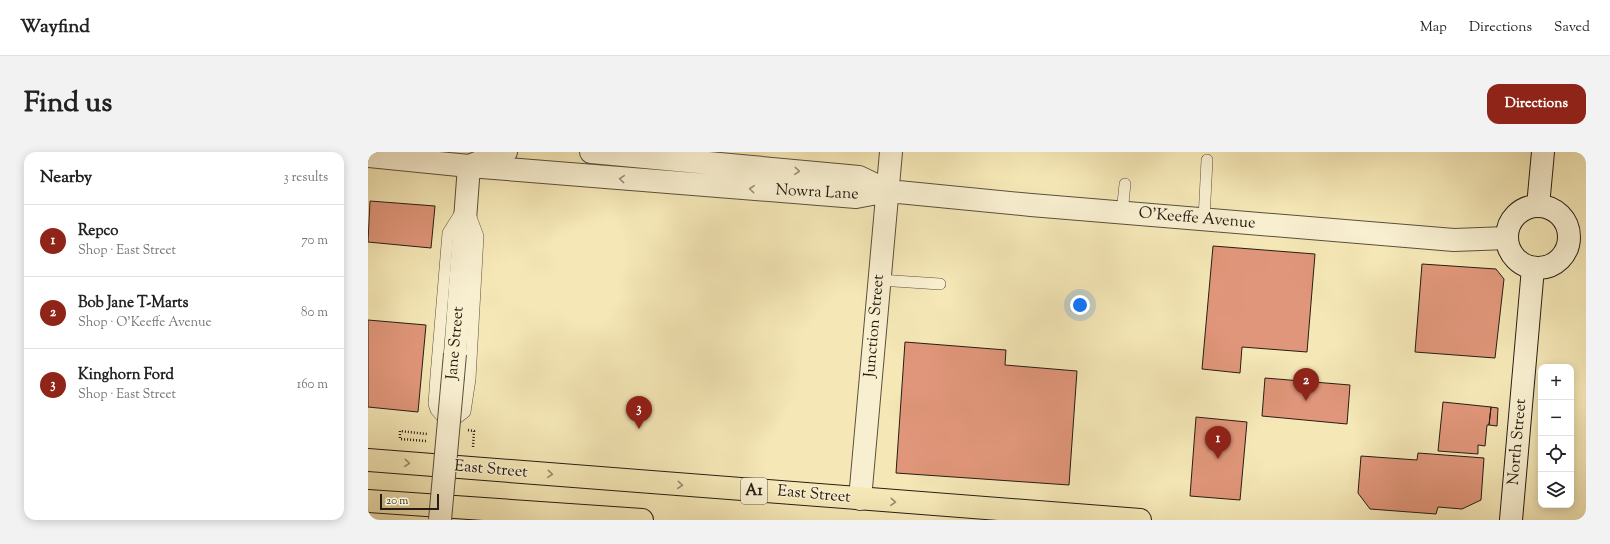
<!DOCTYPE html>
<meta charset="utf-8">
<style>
body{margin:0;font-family:"Sorts Mill Goudy",serif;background:#f2f2f2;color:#222}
.controls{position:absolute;right:12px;bottom:12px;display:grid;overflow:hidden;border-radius:8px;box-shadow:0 2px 10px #0003}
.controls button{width:36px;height:36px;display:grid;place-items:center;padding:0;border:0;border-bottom:1px solid #e0e0e0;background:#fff;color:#222;font:20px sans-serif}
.scale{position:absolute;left:12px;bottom:10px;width:59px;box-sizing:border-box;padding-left:4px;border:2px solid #261d13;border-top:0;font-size:11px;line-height:14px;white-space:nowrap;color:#261d13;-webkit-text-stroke:3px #f8efd0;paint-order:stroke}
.you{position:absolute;left:712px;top:153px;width:14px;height:14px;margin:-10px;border:3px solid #fff;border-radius:50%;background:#1a73e8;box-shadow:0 0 0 6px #1a73e833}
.badge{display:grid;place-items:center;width:26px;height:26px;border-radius:50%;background:#8f2418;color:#fff;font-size:13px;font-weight:700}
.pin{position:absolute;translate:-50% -33px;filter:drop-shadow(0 1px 2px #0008)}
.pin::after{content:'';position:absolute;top:21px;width:14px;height:12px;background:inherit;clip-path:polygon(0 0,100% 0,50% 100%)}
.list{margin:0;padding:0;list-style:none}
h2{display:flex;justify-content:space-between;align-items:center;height:52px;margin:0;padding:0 16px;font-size:17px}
h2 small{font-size:13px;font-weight:400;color:#767676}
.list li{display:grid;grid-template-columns:26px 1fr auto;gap:12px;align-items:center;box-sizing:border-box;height:72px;padding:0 16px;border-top:1px solid #e0e0e0}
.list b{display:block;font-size:15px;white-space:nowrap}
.list p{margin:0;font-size:13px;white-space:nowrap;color:#767676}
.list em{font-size:13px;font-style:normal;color:#767676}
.icon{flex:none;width:22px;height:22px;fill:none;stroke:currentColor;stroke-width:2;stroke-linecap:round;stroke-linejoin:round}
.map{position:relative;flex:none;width:1218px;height:368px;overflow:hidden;border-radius:12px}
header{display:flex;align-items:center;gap:24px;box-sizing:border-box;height:56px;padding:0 20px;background:#fff;border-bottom:1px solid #e0e0e0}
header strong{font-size:19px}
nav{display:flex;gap:22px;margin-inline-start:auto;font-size:14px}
.intro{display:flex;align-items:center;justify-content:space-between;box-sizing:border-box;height:96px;padding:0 24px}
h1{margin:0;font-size:28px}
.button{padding:10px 18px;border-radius:12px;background:#8f2418;color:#fff;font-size:14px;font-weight:700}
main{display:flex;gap:24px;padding:0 24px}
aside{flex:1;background:#fff;border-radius:12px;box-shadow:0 2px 10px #0003}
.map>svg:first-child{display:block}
.building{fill:#e0967a;stroke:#261d13}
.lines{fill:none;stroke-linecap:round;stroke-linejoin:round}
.lane-casing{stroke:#5a503c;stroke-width:12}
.street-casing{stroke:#5a503c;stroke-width:24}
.secondary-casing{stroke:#261d13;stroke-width:24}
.highway-casing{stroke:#261d13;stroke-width:24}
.path{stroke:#261d13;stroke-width:2.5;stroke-dasharray:1 2;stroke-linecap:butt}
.lane{stroke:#f8efd0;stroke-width:11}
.street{stroke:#f8efd0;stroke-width:22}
.secondary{stroke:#f8efd0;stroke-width:22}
.highway{stroke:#f5e7b6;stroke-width:22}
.street-bridge-casing{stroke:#5a503c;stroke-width:24;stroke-linecap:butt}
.street-bridge{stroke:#f8efd0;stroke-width:22}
.oneway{stroke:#9a907b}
.oneway2{stroke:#988c6d}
.labels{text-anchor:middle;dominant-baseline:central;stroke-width:3;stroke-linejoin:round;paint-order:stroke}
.shield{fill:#f8efd0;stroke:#655c4c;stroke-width:1}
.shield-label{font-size:15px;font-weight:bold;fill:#261d13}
.street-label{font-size:16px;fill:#261d13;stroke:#f8efd0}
</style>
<header>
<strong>Wayfind</strong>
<nav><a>Map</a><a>Directions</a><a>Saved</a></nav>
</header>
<div class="intro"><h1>Find us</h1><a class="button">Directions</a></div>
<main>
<aside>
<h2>Nearby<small>3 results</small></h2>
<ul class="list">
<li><span class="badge">1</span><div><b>Repco</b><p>Shop · East Street</p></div><em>70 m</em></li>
<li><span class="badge">2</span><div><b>Bob Jane T-Marts</b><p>Shop · O'Keeffe Avenue</p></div><em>80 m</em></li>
<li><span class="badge">3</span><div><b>Kinghorn Ford</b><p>Shop · East Street</p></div><em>160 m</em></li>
</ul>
</aside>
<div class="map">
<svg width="1218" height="368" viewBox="0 0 1218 368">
<rect width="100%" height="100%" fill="#f5e7b6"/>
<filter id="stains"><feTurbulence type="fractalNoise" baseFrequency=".005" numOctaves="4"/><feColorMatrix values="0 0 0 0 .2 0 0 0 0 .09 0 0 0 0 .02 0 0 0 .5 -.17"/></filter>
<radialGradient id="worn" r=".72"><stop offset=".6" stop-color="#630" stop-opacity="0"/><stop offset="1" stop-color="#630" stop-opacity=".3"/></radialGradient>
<path class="building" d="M2,49L67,54L63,96L0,90Z
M845,94L947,102L939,200L874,195L872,221L834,217Z
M1054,112L1128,117L1136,127L1127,206L1047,200Z
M0,168L58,173L50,260L0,255Z
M537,190L638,198L637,213L709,219L701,333L528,321Z
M897,226L982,233L979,272L894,264Z
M1075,250L1123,255L1121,273H1119L1117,294L1110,293V302L1070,299Z
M1123,255L1130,256L1129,274L1121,273Z
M828,265L879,270L872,348L822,344Z
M1050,301L1116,306L1113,348L1094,357L1070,355L1068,362L1002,357L990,341L993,304L1049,308Z"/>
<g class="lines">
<g class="lane-casing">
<path id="lane" d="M98,52L110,84L102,227L97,260L88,267L82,268L76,267L68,258L66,252L68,224L80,81Z
M754,61L757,32
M836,67L839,8
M511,128L572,132"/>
</g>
<g class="street-casing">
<path id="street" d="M223,0L491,25L520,39
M0,4L101,14L488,45L520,39L663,53L1086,88L1139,86
M106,12L138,0
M87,202L101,14
M492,347L523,0"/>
</g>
<g class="secondary-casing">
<path id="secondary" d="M1170,54L1175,0
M1139 85a31 31 0 1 1 62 0a31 31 0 1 1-62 0Z
M1143,368L1165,116"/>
</g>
<g class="highway-casing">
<path id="highway" d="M0,308L772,368
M0,349L274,368"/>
</g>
<path class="path" d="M100,278L106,279L105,295
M58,289L32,287V279L59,282"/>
<use href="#lane" class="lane"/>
<use href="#street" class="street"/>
<use href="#secondary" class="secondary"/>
<use href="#highway" class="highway"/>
<g class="street-bridge-casing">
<path id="street-bridge" d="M72,368L87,202"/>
</g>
<use href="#street-bridge" class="street-bridge"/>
</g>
<defs><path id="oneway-chevron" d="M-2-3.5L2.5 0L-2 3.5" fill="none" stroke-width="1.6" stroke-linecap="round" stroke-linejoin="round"/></defs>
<g class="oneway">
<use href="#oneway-chevron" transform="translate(429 19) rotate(5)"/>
<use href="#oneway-chevron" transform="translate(254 27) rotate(-175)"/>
<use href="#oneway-chevron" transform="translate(384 37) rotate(-175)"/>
</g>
<g class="oneway2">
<use href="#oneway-chevron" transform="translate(39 311) rotate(5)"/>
<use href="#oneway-chevron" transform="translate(182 322) rotate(5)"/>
<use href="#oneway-chevron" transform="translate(312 333) rotate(5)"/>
<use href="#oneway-chevron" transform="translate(525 350) rotate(4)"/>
</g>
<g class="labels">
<rect class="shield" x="373" y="326" width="26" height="26" rx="3"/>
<g class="shield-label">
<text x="386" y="339">A1</text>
</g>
<g class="street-label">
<text transform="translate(449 41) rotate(3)">Nowra Lane</text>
<text transform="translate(829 67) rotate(5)">O'Keeffe Avenue</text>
<text transform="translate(507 174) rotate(-85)">Junction Street</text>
<text transform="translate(88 191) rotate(-85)">Jane Street</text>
<text transform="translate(1150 290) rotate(-85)">North Street</text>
<text transform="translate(123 318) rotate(5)">East Street</text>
<text transform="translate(446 343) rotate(5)">East Street</text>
</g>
</g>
<rect width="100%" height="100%" filter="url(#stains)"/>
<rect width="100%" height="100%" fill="url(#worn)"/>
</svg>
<div class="controls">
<button>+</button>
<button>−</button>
<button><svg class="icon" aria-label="locate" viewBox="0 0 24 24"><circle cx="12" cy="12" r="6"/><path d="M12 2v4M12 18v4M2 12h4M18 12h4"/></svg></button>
<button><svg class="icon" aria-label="layers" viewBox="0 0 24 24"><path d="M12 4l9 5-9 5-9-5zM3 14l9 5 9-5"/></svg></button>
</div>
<div class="scale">20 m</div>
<div class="you"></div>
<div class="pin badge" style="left:850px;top:307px">1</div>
<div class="pin badge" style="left:938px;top:249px">2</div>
<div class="pin badge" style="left:271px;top:277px">3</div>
</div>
</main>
